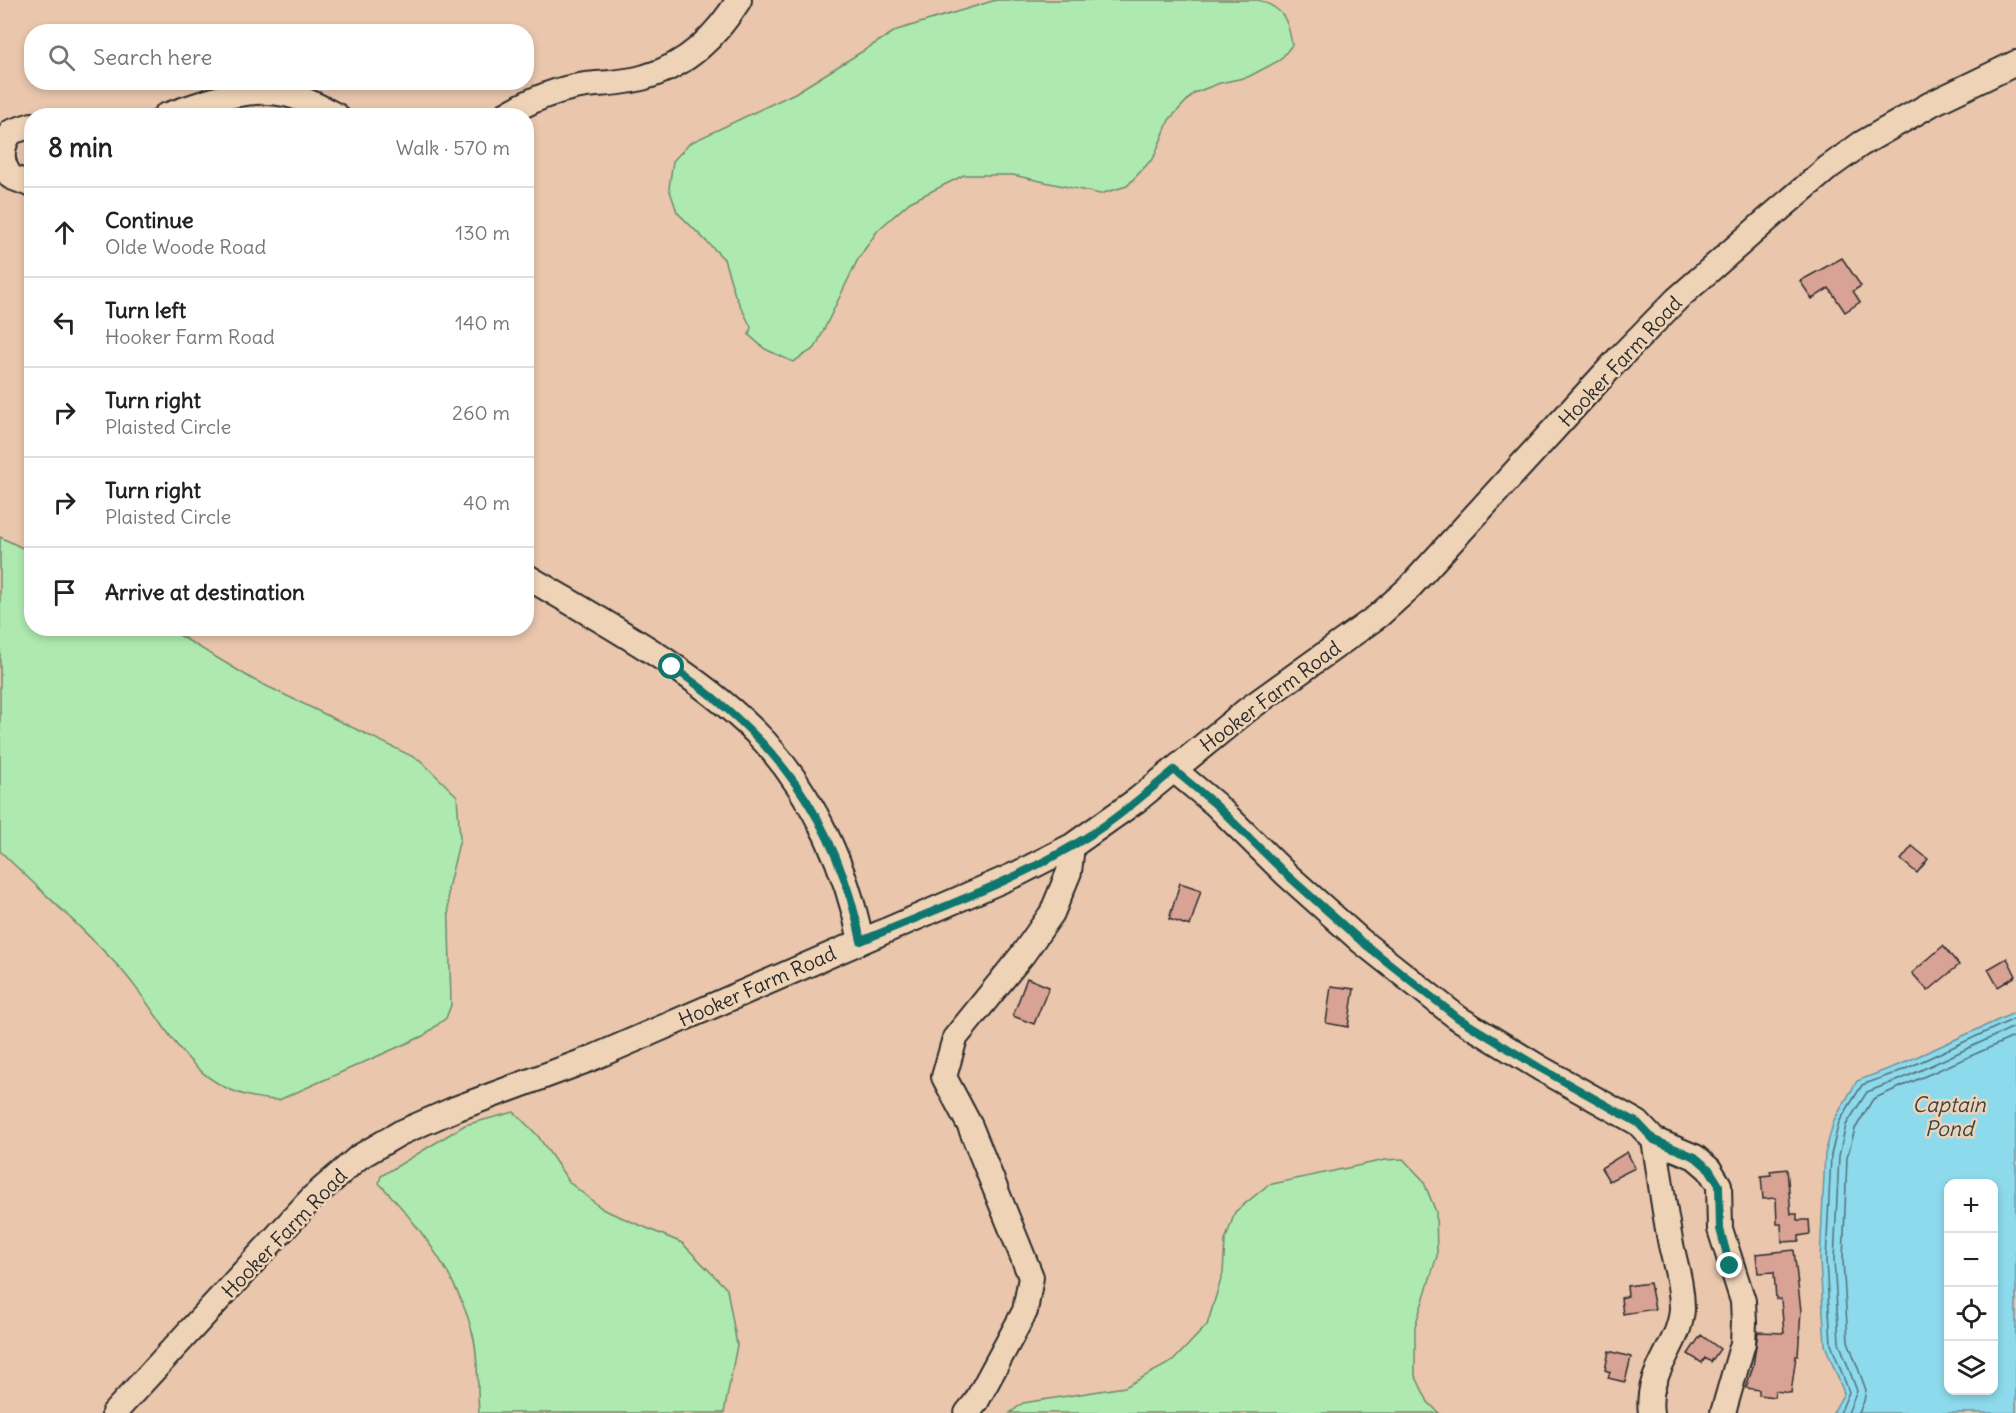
<!DOCTYPE html>
<meta charset="utf-8">
<style>
body{margin:0;font-family:Delius,sans-serif;background:#f6f6f6;color:#222}
.controls{position:absolute;right:18px;bottom:18px;display:grid;overflow:hidden;border-radius:12px;box-shadow:0 3px 9px #0003}
.controls button{width:54px;height:54px;display:grid;place-items:center;padding:0;border:0;border-bottom:2px solid #e0e0e0;background:#fff;color:#222;font:30px sans-serif}
.stop{position:absolute;width:18px;height:18px;margin:-14px;border:4px solid #0f766e;border-radius:50%;background:#fff}
.stop.end{background:#0f766e;border-color:#fff;box-shadow:0 2px 6px #0008}
.list{margin:0;padding:0;list-style:none}
h2{display:flex;justify-content:space-between;align-items:center;height:78px;margin:0;padding:0 24px;font-size:26px}
h2 small{font-size:20px;font-weight:400;color:#767676}
.list li{display:grid;grid-template-columns:39px 1fr auto;gap:18px;align-items:center;box-sizing:border-box;height:90px;padding:0 24px;border-top:2px solid #e0e0e0}
.list b{display:block;font-size:22px;white-space:nowrap}
.list p{margin:0;font-size:20px;white-space:nowrap;color:#767676}
.list em{font-size:20px;font-style:normal;color:#767676}
.icon{flex:none;width:33px;height:33px;fill:none;stroke:currentColor;stroke-width:2;stroke-linecap:round;stroke-linejoin:round}
.map{position:relative;flex:none;width:2016px;height:1413px;overflow:hidden}
.search{position:absolute;background:#fff;box-shadow:0 3px 9px #0003;left:24px;top:24px;width:510px;height:66px;display:flex;align-items:center;gap:15px;box-sizing:border-box;padding:0 21px;border-radius:24px;color:#767676;font-size:22px}
.panel{position:absolute;background:#fff;box-shadow:0 3px 9px #0003;left:24px;top:108px;width:510px;height:528px;border-radius:24px}
.map>svg:first-child{display:block}
.green{fill:#aeeab0;stroke:#6c8a6e;stroke-width:1.5}
.water{fill:#8ddaec;stroke:#66949f;stroke-width:1.5;fill-rule:evenodd}
.lines{fill:none;stroke-linecap:round;stroke-linejoin:round}
.shore{stroke:#527178;stroke-width:1.5}
.building{fill:#d8a295;stroke:#2b2b2b;stroke-width:1.5}
.minor-casing{stroke:#2b2b2b;stroke-width:28}
.minor{stroke:#efd3b6;stroke-width:24}
.route{stroke:#0f766e;stroke-width:8}
.labels{text-anchor:middle;dominant-baseline:central;stroke-width:5;stroke-linejoin:round;paint-order:stroke}
.street-label{font-size:20px;fill:#2b2b2b;stroke:#efd3b6}
.water-label{font-size:21px;font-style:italic;fill:#3a4548;stroke:#efd3b6}
</style>
<div class="map">
<svg width="2016" height="1413" viewBox="0 0 2016 1413">
<rect width="100%" height="100%" fill="#eac6ad"/>
<filter id="ink" filterUnits="userSpaceOnUse"><feTurbulence type="fractalNoise" baseFrequency=".0167" numOctaves="2"/><feDisplacementMap in="SourceGraphic" scale="12" xChannelSelector="R" yChannelSelector="G"/><feConvolveMatrix kernelMatrix="1 2 1 2 8 2 1 2 1" color-interpolation-filters="sRGB"/></filter>
<g filter="url(#ink)">
<path class="green" d="M996,0H1258C1284,8 1288,20 1292,45L1280,60L1248,77L1220,83L1194,93L1169,120L1154,157L1127,186L1100,194L1013,175H964L910,202L878,230L858,259L815,348L793,362L765,349L749,335L751,327L735,295L724,259L677,212L669,188L673,161L690,143L795,93L897,30Z
M0,537L31,552L32,628L169,629L254,680L420,760L457,796L460,839L448,888L451,1005L446,1018L423,1036L279,1100C186,1097 171,1023 118,966C81,926 39,889 0,851Z
M514,1112L538,1136L570,1183L604,1210L682,1243L727,1289L737,1345L724,1413H479C477,1388 479,1359 473,1335C459,1277 419,1225 379,1183L381,1176L465,1125Z
M1403,1159L1423,1180L1436,1212L1437,1256L1415,1326V1375L1428,1402L1439,1413H1010L1023,1403L1125,1387L1173,1361L1207,1325L1223,1273L1225,1241L1235,1212L1268,1185L1385,1160Z"/>
<path class="water" d="M2016,1012V1413H1833L1844,1393L1825,1345L1820,1261L1825,1154L1834,1120L1857,1081L1901,1064ZM1948,1184H1994V1390H1948Z"/>
<g class="lines">
<path class="shore" d="M1840,1413L1849,1392L1831,1344L1826,1261L1831,1155L1839,1122L1862,1085L1903,1070L2016,1018
M1848,1413L1857,1391L1839,1342L1834,1260L1839,1156L1846,1125L1867,1092L1906,1077L2016,1026
M1859,1413L1864,1401L1866,1390L1848,1341L1843,1260L1847,1158L1855,1129L1873,1099L2016,1036"/>
</g>
<path class="building" d="M1842,258L1861,286L1853,291L1860,302L1845,312L1829,288L1812,299L1800,281Z
M1912,846L1928,859L1917,873L1901,860Z
M1180,883L1201,890L1190,926L1169,919Z
M1943,946L1959,965L1928,991L1912,973Z
M2007,958L2016,976L1998,987L1988,969Z
M1027,978L1049,987L1034,1024L1013,1016Z
M1331,986L1354,989L1348,1027L1326,1023Z
M1627,1152L1635,1168L1609,1181L1601,1168Z
M1787,1169L1791,1214H1797V1220H1809L1810,1234L1799,1236V1241L1782,1242L1781,1224H1777L1776,1198L1763,1199L1761,1176L1771,1175L1770,1171Z
M1794,1250L1801,1311L1798,1356H1796L1791,1393L1775,1391L1774,1397L1759,1395V1390L1746,1388L1753,1366L1758,1332L1784,1333L1781,1299H1776L1774,1272L1758,1273L1756,1254Z
M1650,1283L1655,1309L1623,1314L1621,1298L1628,1296L1627,1286Z
M1701,1335L1720,1349L1711,1362L1705,1358L1702,1363L1688,1354Z
M1609,1351L1631,1357L1625,1382L1608,1378L1610,1372L1605,1370Z"/>
<g class="lines">
<g class="minor-casing">
<path id="minor" d="M165,116C204,103 247,84 289,95C306,99 321,108 337,116
M504,116C530,100 556,89 586,85C606,83 626,83 645,77C688,65 716,36 739,0
M32,125L11,132C0,148 0,162 11,177L32,185
M526,576C606,624 702,674 765,742C814,797 847,869 861,941
M1174,770L1215,804L1286,874L1361,941L1458,1018L1540,1068L1638,1123L1654,1140L1695,1157L1709,1169L1719,1185L1720,1229L1743,1301L1744,1323L1743,1343L1723,1413
M114,1413L313,1197L359,1157L400,1133L455,1109L590,1059L1019,873L1072,846L1137,800L1247,710L1378,616L1408,589L1620,357L1677,299L1768,219L1829,167L1861,144L1931,104L2016,63
M967,1413L976,1402L1025,1311L1031,1277L970,1126L944,1077L955,1038L1023,954L1052,913L1069,872L1072,846
M1651,1413C1645,1372 1680,1346 1682,1309C1682,1286 1676,1267 1671,1245C1664,1211 1660,1175 1654,1140"/>
</g>
<use href="#minor" class="minor"/>
</g>
</g>
<g class="lines" filter="url(#ink)">
<path class="route" d="M672,667C774,736 837,819 861,941C936,909 1017,881 1087,837C1118,818 1146,793 1174,770L1215,804L1286,874L1361,941L1458,1018L1540,1068L1638,1123L1654,1140L1695,1157L1709,1169L1719,1185L1720,1229L1730,1266"/>
</g>
<g class="labels">
<g class="street-label">
<text transform="translate(1620 361) rotate(-47)">Hooker Farm Road</text>
<text transform="translate(1270 696) rotate(-37)">Hooker Farm Road</text>
<text transform="translate(757 986) rotate(-24)">Hooker Farm Road</text>
<text transform="translate(284 1233) rotate(-46)">Hooker Farm Road</text>
</g>
<g class="water-label">
<text x="1949" y="1104">Captain<tspan x="1949" dy="24">Pond</tspan></text>
</g>
</g>
</svg>
<div class="controls">
<button>+</button>
<button>−</button>
<button><svg class="icon" aria-label="locate" viewBox="0 0 24 24"><circle cx="12" cy="12" r="6"/><path d="M12 2v4M12 18v4M2 12h4M18 12h4"/></svg></button>
<button><svg class="icon" aria-label="layers" viewBox="0 0 24 24"><path d="M12 4l9 5-9 5-9-5zM3 14l9 5 9-5"/></svg></button>
</div>
<div class="stop" style="left:672px;top:667px"></div>
<div class="stop end" style="left:1730px;top:1266px"></div>
<div class="search"><svg class="icon" aria-label="search" viewBox="0 0 24 24"><circle cx="10" cy="10" r="6"/><path d="M15 15l6 6"/></svg>Search here</div>
<section class="panel">
<h2>8 min<small>Walk · 570 m</small></h2>
<ul class="list">
<li><svg class="icon" aria-label="ahead" viewBox="0 0 24 24"><path d="M12 20V5M6 11l6-6 6 6"/></svg><div><b>Continue</b><p>Olde Woode Road</p></div><em>130 m</em></li>
<li><svg class="icon" aria-label="left" viewBox="0 0 24 24"><path d="M17 20v-9H6M10 6l-5 5 5 5"/></svg><div><b>Turn left</b><p>Hooker Farm Road</p></div><em>140 m</em></li>
<li><svg class="icon" aria-label="right" viewBox="0 0 24 24"><path d="M7 20v-9h11M14 6l5 5-5 5"/></svg><div><b>Turn right</b><p>Plaisted Circle</p></div><em>260 m</em></li>
<li><svg class="icon" aria-label="right" viewBox="0 0 24 24"><path d="M7 20v-9h11M14 6l5 5-5 5"/></svg><div><b>Turn right</b><p>Plaisted Circle</p></div><em>40 m</em></li>
<li><svg class="icon" aria-label="arrive" viewBox="0 0 24 24"><path d="M6 21V4h12l-3 4 3 4H6"/></svg><div><b>Arrive at destination</b></div></li>
</ul>
</section>
</div>
